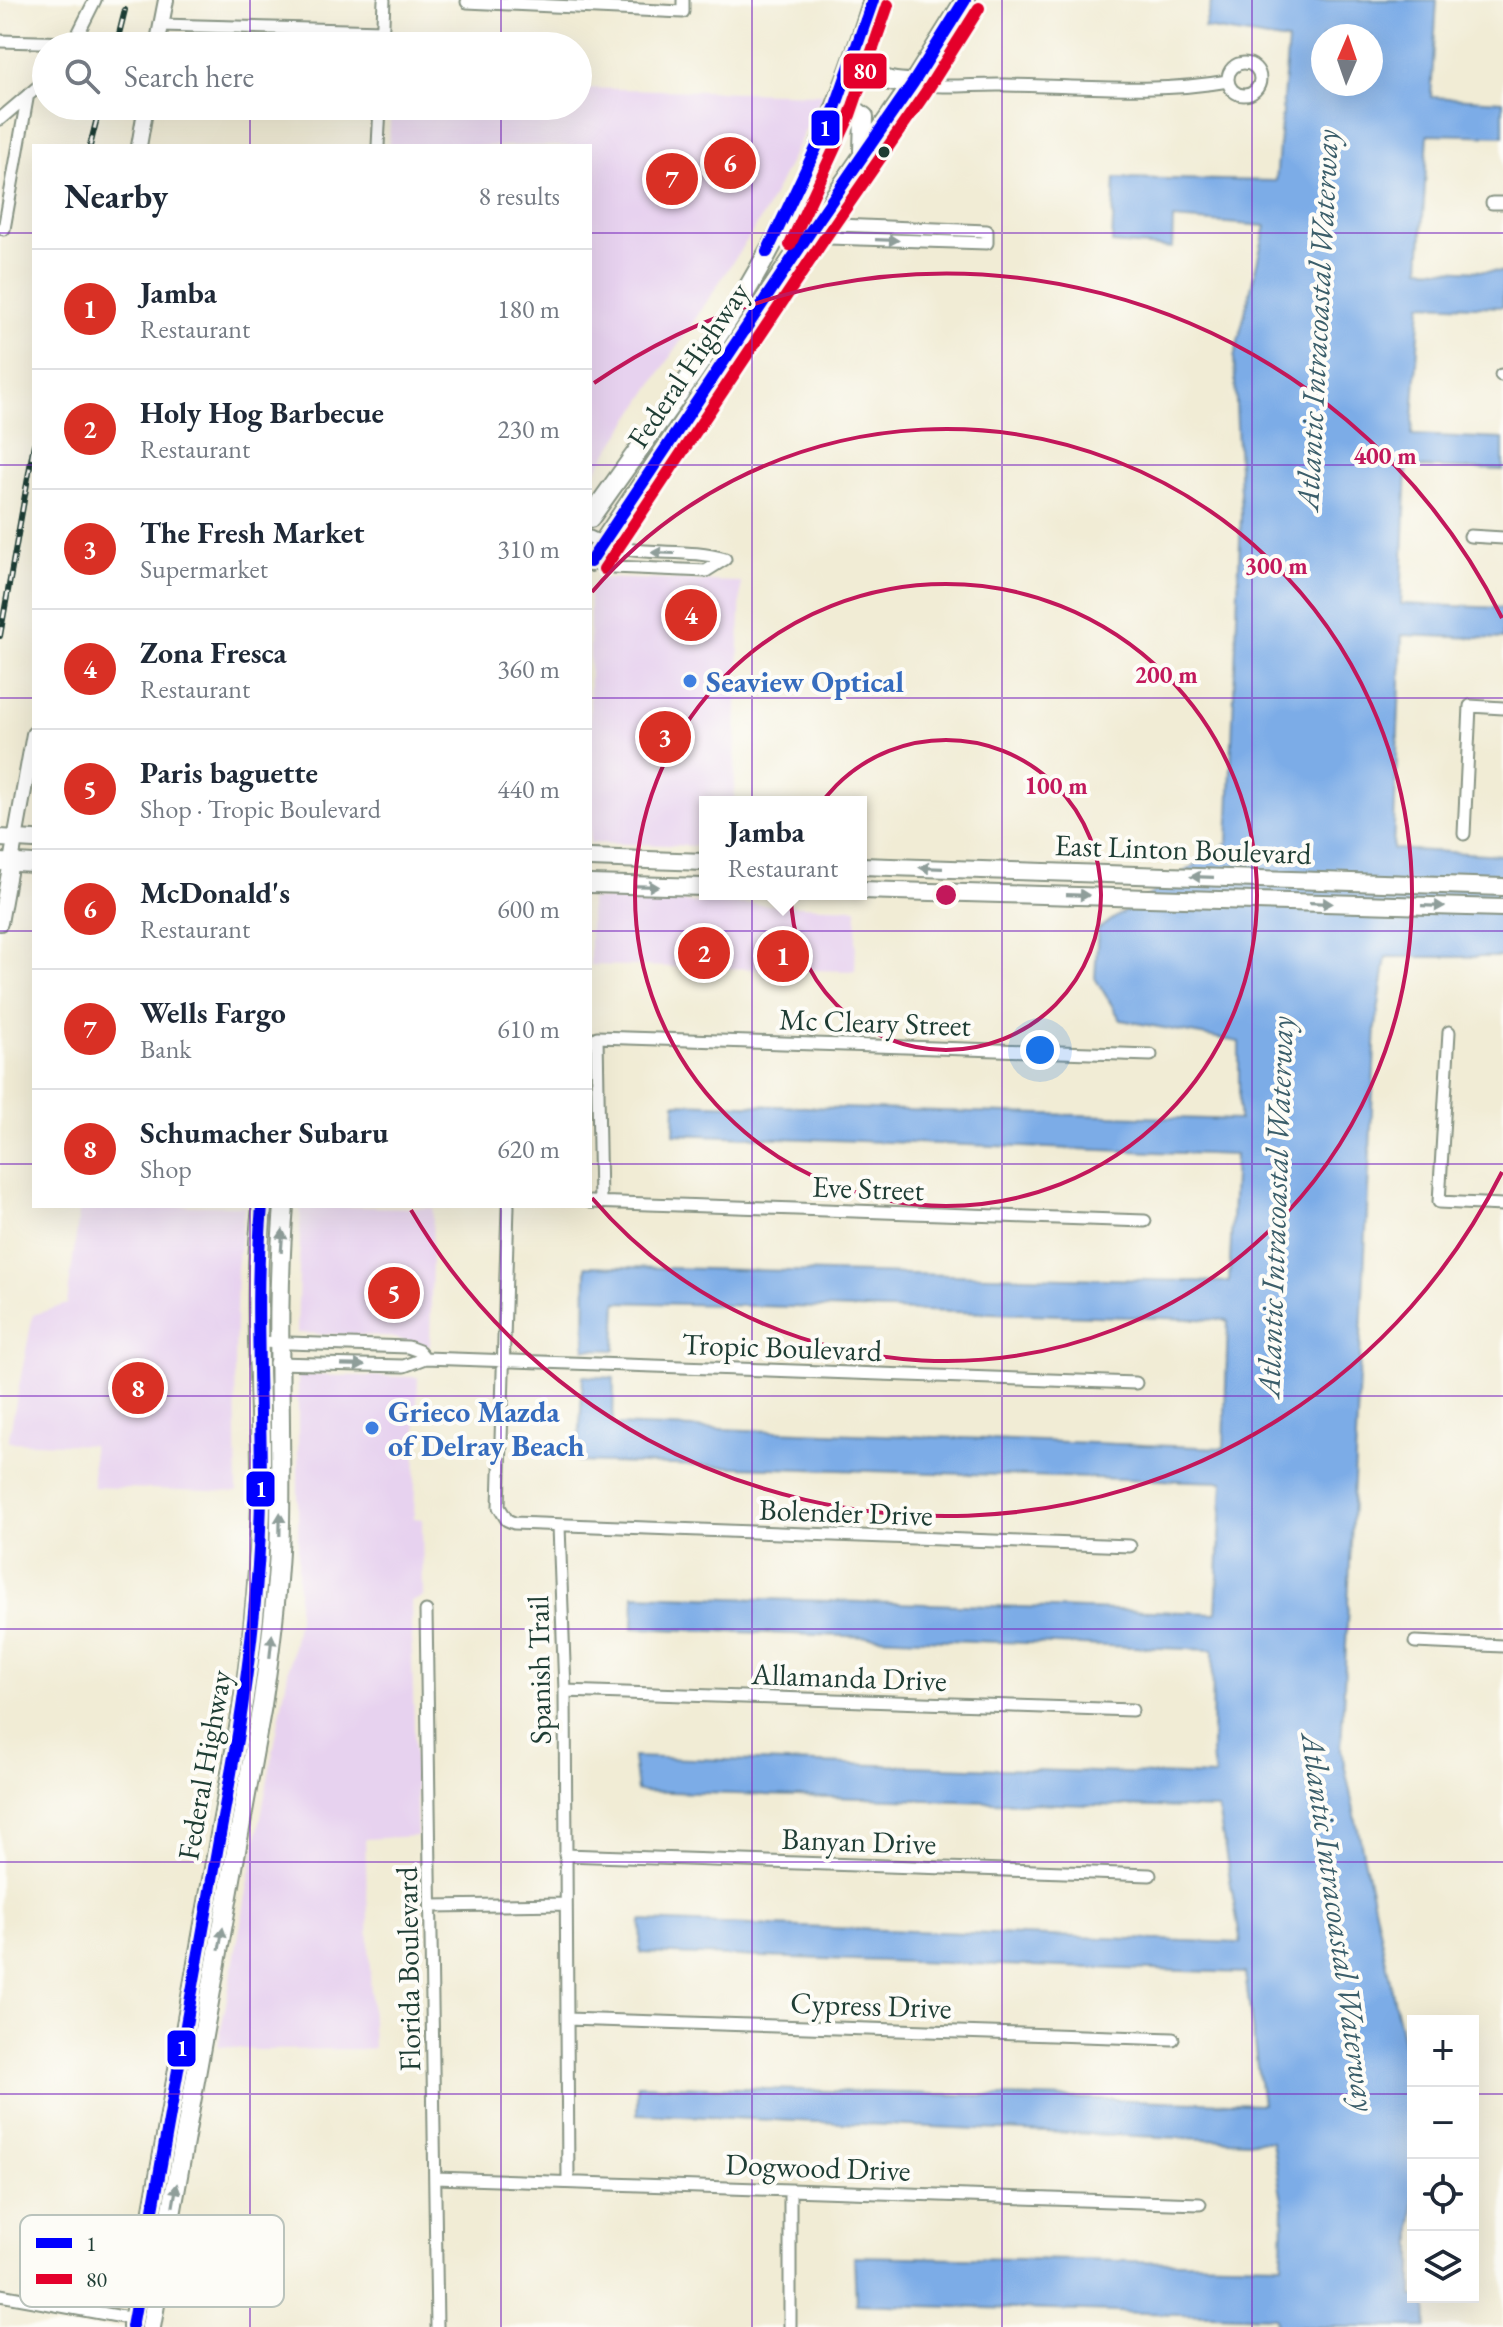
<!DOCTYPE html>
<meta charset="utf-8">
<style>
body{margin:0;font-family:"EB Garamond",serif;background:#f2f2f3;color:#1f2937}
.controls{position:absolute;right:24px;bottom:24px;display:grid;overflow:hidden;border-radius:0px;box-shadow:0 8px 32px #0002}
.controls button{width:72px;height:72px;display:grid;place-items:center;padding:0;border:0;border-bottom:2px solid #e0e1e3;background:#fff;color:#1f2937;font:40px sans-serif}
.compass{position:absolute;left:1311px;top:24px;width:72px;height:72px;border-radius:50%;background:#fff;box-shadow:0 8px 32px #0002;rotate:2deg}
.you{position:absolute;left:1040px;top:1050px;width:28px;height:28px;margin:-20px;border:6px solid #fff;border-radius:50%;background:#1a73e8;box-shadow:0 0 0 12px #1a73e833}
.badge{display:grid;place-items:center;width:52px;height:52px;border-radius:50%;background:#d93025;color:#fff;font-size:26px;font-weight:700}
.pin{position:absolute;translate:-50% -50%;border:4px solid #fff;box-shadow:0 2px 8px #0006}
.popup{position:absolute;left:699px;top:796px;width:168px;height:104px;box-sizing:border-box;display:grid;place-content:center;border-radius:0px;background:#fff;filter:drop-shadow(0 2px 6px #0005);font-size:26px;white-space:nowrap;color:#747a83}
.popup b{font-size:30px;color:#1f2937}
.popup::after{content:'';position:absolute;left:50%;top:100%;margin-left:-16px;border:16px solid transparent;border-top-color:#fff}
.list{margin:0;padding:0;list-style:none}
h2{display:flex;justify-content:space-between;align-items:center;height:104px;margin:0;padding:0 32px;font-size:34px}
h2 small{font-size:26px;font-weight:400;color:#747a83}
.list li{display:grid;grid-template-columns:52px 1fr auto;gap:24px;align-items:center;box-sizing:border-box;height:120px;padding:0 32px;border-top:2px solid #e0e1e3}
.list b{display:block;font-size:30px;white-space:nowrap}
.list p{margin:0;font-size:26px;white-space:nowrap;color:#747a83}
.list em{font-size:26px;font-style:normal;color:#747a83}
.icon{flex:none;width:44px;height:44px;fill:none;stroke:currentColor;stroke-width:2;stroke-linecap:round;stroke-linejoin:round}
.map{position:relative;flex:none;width:1503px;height:2327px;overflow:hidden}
.search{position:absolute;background:#fff;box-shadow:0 8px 32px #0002;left:32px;top:32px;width:560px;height:88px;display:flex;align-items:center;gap:20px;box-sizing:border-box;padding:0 28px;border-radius:44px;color:#747a83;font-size:30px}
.panel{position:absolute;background:#fff;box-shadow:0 8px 32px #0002;left:32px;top:144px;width:560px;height:1064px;border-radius:0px}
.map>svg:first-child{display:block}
.built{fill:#e7d2ef}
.water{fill:#7cace7;stroke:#4e748e;stroke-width:2;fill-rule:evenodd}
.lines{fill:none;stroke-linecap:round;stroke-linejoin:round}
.minor-casing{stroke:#889484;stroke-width:15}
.tertiary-casing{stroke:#889484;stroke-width:18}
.secondary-casing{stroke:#889484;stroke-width:20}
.primary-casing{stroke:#889484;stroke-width:22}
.minor{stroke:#fff;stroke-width:11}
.tertiary{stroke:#fff;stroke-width:14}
.secondary{stroke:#fff;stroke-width:16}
.primary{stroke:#fff;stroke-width:18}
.rail-casing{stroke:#1f3d34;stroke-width:6}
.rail{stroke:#fdfcf7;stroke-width:3;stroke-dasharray:9;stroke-linecap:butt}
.bus-1-casing{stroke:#fdfcf7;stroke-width:18}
.bus-2-casing{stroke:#fdfcf7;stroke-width:18}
.bus-1{stroke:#00f;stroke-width:12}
.bus-2{stroke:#e4002b;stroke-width:12}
.oneway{fill:#8f9e9a}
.grid{fill:none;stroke:#7b2cbf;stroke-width:2;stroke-opacity:0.55}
.ring{fill:none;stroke:#c2185b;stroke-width:4}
.bus-dot{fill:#1f3d34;stroke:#fdfcf7;stroke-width:3}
.shop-dot{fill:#3f7fe0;stroke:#fdfcf7;stroke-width:3}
.labels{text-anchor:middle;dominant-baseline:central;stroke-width:8;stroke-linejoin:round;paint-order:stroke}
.street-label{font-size:30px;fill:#1f3d34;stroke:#fdfcf7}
.shop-label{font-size:30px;font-weight:bold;fill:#366cbe;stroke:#fdfcf7;text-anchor:start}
.water-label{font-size:32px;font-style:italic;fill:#3b5e6a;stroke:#fdfcf7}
.key{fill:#fdfcf7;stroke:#bac3bc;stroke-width:2}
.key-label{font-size:22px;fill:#1f3d34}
.centre{fill:#c2185b;stroke:#fdfcf7;stroke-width:4}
.ring-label{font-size:24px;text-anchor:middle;font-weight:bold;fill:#c2185b;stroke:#fdfcf7;stroke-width:8;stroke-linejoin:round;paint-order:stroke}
.line-badge{stroke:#fdfcf7;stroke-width:3}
.badge-label{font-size:22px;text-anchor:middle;font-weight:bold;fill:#fff}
</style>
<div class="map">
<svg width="1503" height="2327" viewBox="0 0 1503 2327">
<rect width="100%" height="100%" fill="#fdfcf7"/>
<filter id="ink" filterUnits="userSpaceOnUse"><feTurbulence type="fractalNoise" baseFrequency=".0125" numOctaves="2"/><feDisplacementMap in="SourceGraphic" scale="16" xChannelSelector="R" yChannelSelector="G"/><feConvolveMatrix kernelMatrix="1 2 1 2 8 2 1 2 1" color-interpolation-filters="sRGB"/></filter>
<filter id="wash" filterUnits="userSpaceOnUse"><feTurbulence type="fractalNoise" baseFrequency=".006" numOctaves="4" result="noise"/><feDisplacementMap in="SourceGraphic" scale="32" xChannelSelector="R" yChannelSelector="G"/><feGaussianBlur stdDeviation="1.8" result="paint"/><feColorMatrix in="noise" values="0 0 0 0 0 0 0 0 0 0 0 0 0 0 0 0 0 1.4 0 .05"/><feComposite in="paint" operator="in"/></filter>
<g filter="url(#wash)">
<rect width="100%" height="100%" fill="#f1ecd5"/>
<path class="built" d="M578,88L823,94L764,214L590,480V146H389L391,106H578Z
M598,578L741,582L734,802H705V846L590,843V590Z
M590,899L857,908L855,971L590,965Z
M80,1206H244L237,1270L235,1369L237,1492L93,1487L92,1445L8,1442L33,1315L67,1304Z
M301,1206L433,1208L430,1346L383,1336L297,1333Z
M298,1375L418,1377L414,1518L422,1519L423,1597L412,1602L411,1622L417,1836L365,1839L373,2049L254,2050L218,2046L298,1619Z"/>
<path class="water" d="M1212,0H1437L1431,97L1503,101V136L1428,134L1420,268L1503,272V307L1421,304L1412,435L1503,439V470L1407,467L1401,604L1503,608V639L1402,635L1393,849L1503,855V960L1501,957H1386L1376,1026L1341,1749L1413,2089V2297H1426L1427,2327H1276L1275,2317L856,2304L854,2256L1282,2264L1283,2206L1272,2142L637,2114V2085L1262,2104L1245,1973L640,1953L641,1921L1241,1943L1218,1809L637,1791L633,1757L1215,1776L1212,1758L1213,1650L633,1628L634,1595L1216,1613L1223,1482L578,1462L583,1376L614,1378L613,1425L1224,1448L1228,1320L617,1302L615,1350L585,1349L586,1266L1229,1282L1235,1155L674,1134L675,1103L1239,1120V1042L1121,1020L1095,978L1098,929L1228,843L1241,515L1234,358L1266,226L1173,219L1172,248L1112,243L1115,178L1276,181L1288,41L1204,28ZM1323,36H1371V84H1323Z"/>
</g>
<g filter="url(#ink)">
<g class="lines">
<g class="minor-casing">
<path id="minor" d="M467,2L683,12V0
M161,25L383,31
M0,41L74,43
M72,46L95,0
M382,46L384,0
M1228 79a16 16 0 1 1 32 0a16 16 0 1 1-32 0Z
M913,83C943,89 974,84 1005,85C1079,86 1155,94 1228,81
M0,119L46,80
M378,146L380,106
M1492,203H1503
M4,229L27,99
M812,229L828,238L987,243V231L838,225L821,215
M1501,375H1503
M1470,536L1503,538
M590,537C633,560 681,546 725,559
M590,557L591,560L613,567L706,571L725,559
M1464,834L1470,706L1503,708
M1449,1032L1439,1202L1503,1205
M590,1202L1145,1221
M600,1202L597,1037L1151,1055
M508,1206L499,1507L507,1520L514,1523L1130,1546
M259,1342L408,1347L419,1351L425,1358
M275,1363L404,1366L425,1358L1136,1383
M559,1526L565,1691L568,2182
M426,1611L437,2327
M1415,1642L1503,1646
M565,1691L1132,1710
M565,1855L1150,1875
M431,1906L566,1904
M567,2019L1173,2039
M435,2178L1200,2204
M790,2190V2327
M0,2295L134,2319"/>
</g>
<g class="tertiary-casing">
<path id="tertiary" d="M157,46L166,0
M139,146L146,106
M0,923L34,734"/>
</g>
<g class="secondary-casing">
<path id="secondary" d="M0,838L34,840
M590,858L705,862
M0,862L34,864
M861,866L1503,887
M590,884L705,887
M861,890L1503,908"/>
</g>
<g class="primary-casing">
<path id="primary" d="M871,31C867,70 870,83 913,83
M835,108H852L864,117L863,151
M590,518C644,441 701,366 749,286C802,196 842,99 873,0
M590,562L812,229L913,83L965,0
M132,2327L238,1734C252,1652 261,1569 261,1486C262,1393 252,1299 262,1206
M151,2327L262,1705C271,1645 279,1584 280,1523C282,1417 275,1312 284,1206"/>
</g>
<use href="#minor" class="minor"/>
<use href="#tertiary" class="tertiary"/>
<use href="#secondary" class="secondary"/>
<use href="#primary" class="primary"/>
<g class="rail-casing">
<path id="rail" d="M116,46L125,10
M90,146L100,106
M0,636L34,444"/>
</g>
<use href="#rail" class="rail"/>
<g class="bus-1-casing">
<path id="bus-1" d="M767,252L835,108L873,0
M590,562L812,229L913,83L965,0
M132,2327L238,1734C251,1652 261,1569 261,1486C261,1392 254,1299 262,1206"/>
</g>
<g class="bus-2-casing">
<path id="bus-2" d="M790,245L850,115L888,5
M604,569L825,238L926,92L979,8"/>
</g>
<use href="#bus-1" class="bus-1"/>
<use href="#bus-2" class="bus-2"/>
</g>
<defs><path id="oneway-solid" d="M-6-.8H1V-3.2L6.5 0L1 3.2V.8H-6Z" transform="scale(2)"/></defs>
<g class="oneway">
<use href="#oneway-solid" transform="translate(887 240) rotate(2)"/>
<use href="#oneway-solid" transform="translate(663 553) rotate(-178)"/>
<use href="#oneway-solid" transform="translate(931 868) rotate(-178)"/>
<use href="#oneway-solid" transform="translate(1202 877) rotate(-178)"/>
<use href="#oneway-solid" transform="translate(647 886) rotate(1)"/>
<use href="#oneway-solid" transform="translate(1078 895) rotate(2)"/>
<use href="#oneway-solid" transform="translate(1321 903) rotate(2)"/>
<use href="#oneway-solid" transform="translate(1433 906) rotate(2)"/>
<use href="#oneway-solid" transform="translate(282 1241) rotate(-86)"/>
<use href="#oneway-solid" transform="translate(353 1365) rotate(1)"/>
<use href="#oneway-solid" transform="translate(280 1524) rotate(-89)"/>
<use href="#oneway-solid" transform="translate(271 1646) rotate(-84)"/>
<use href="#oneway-solid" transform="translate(221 1939) rotate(-80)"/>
<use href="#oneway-solid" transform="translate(175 2195) rotate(-80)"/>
</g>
</g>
<path class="grid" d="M250,0V46M501,0V46M752,0V2327M1002,0V2327M1252,0V2327M250,106V146M501,106V146M0,233H34M590,233H1503M0,465H34M590,465H1503M0,698H34M590,698H1503M0,931H34M590,931H1503M0,1164H34M590,1164H1503M250,1206V2327M501,1206V2327M0,1396H1503M0,1629H1503M0,1862H1503M0,2094H1413M1473,2094H1503"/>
<g class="ring">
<circle cx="946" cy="895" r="155"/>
<circle cx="946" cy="895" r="311"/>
<path d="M592 592A466 466 0 1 1 592 1198"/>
<path d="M1502 1172A621 621 0 0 1 411 1210M594 383A621 621 0 0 1 1502 618"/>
</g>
<circle class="bus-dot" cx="884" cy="152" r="7"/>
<g class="shop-dot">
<circle cx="690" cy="681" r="8"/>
<circle cx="372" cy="1428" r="8"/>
</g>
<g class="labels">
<g class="street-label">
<text transform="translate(688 365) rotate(-56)">Federal Highway</text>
<text transform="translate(1183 849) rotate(2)">East Linton Boulevard</text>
<text transform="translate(875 1022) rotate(2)">Mc Cleary Street</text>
<text transform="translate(868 1188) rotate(2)">Eve Street</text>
<text transform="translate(782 1347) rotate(2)">Tropic Boulevard</text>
<text transform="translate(846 1512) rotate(2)">Bolender Drive</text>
<text transform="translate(539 1670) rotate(-91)">Spanish Trail</text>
<text transform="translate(849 1677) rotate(2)">Allamanda Drive</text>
<text transform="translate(204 1765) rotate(-80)">Federal Highway</text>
<text transform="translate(859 1841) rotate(2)">Banyan Drive</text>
<text transform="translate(408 1969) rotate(-91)">Florida Boulevard</text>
<text transform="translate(871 2005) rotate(2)">Cypress Drive</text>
<text transform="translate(818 2167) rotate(2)">Dogwood Drive</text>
</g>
<g class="shop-label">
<text x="706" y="681">Seaview Optical</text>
<text x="388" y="1411">Grieco Mazda<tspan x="388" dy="34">of Delray Beach</tspan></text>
</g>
<g class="water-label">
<text transform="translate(1317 320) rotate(-87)">Atlantic Intracoastal Waterway</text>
<text transform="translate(1275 1207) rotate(-88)">Atlantic Intracoastal Waterway</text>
<text transform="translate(1339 1922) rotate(82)">Atlantic Intracoastal Waterway</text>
</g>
</g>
<rect x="20" y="2215" width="264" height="92" rx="12" class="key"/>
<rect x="36" y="2238" width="36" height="10" fill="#00f"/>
<rect x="36" y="2274" width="36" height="10" fill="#e4002b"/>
<g class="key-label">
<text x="86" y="2251">1</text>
<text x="86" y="2287">80</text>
</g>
<circle cx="946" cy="895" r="12" class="centre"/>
<g class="ring-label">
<text x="1385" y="464">400 m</text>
<text x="1276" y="574">300 m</text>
<text x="1166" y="683">200 m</text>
<text x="1056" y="794">100 m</text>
</g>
<g class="line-badge">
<rect x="842" y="52" width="46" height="38" rx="8" fill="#e4002b"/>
<rect x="810" y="109" width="31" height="38" rx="8" fill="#00f"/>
<rect x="245" y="1470" width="31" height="38" rx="8" fill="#00f"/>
<rect x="166" y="2029" width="31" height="39" rx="8" fill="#00f"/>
</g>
<g class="badge-label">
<text x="865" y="79">80</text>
<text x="825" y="136">1</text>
<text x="261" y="1497">1</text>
<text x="182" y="2056">1</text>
</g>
</svg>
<div class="controls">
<button>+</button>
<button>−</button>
<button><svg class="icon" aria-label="locate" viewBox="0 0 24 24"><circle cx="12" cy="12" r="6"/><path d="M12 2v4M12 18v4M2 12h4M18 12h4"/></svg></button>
<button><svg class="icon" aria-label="layers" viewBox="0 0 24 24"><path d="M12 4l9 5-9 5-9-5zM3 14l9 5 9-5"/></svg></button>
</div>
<svg class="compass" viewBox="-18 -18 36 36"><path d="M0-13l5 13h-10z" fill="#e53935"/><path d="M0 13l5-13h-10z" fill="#747a83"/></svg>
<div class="you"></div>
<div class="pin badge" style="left:783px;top:956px">1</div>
<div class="popup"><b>Jamba</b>Restaurant</div>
<div class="pin badge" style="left:704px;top:953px">2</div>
<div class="pin badge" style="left:665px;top:737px">3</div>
<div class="pin badge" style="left:691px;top:615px">4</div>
<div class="pin badge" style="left:394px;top:1293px">5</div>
<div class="pin badge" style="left:730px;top:163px">6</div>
<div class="pin badge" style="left:672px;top:179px">7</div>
<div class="pin badge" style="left:138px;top:1388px">8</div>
<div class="search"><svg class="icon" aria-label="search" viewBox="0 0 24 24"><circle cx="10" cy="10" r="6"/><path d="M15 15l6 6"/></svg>Search here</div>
<section class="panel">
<h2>Nearby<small>8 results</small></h2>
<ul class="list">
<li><span class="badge">1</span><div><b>Jamba</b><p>Restaurant</p></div><em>180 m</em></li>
<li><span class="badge">2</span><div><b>Holy Hog Barbecue</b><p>Restaurant</p></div><em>230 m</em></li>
<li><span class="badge">3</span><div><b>The Fresh Market</b><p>Supermarket</p></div><em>310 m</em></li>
<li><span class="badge">4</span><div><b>Zona Fresca</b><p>Restaurant</p></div><em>360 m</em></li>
<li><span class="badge">5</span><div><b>Paris baguette</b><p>Shop · Tropic Boulevard</p></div><em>440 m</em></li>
<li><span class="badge">6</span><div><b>McDonald's</b><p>Restaurant</p></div><em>600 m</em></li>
<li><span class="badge">7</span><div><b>Wells Fargo</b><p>Bank</p></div><em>610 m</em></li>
<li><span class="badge">8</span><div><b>Schumacher Subaru</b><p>Shop</p></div><em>620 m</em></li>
</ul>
</section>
</div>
